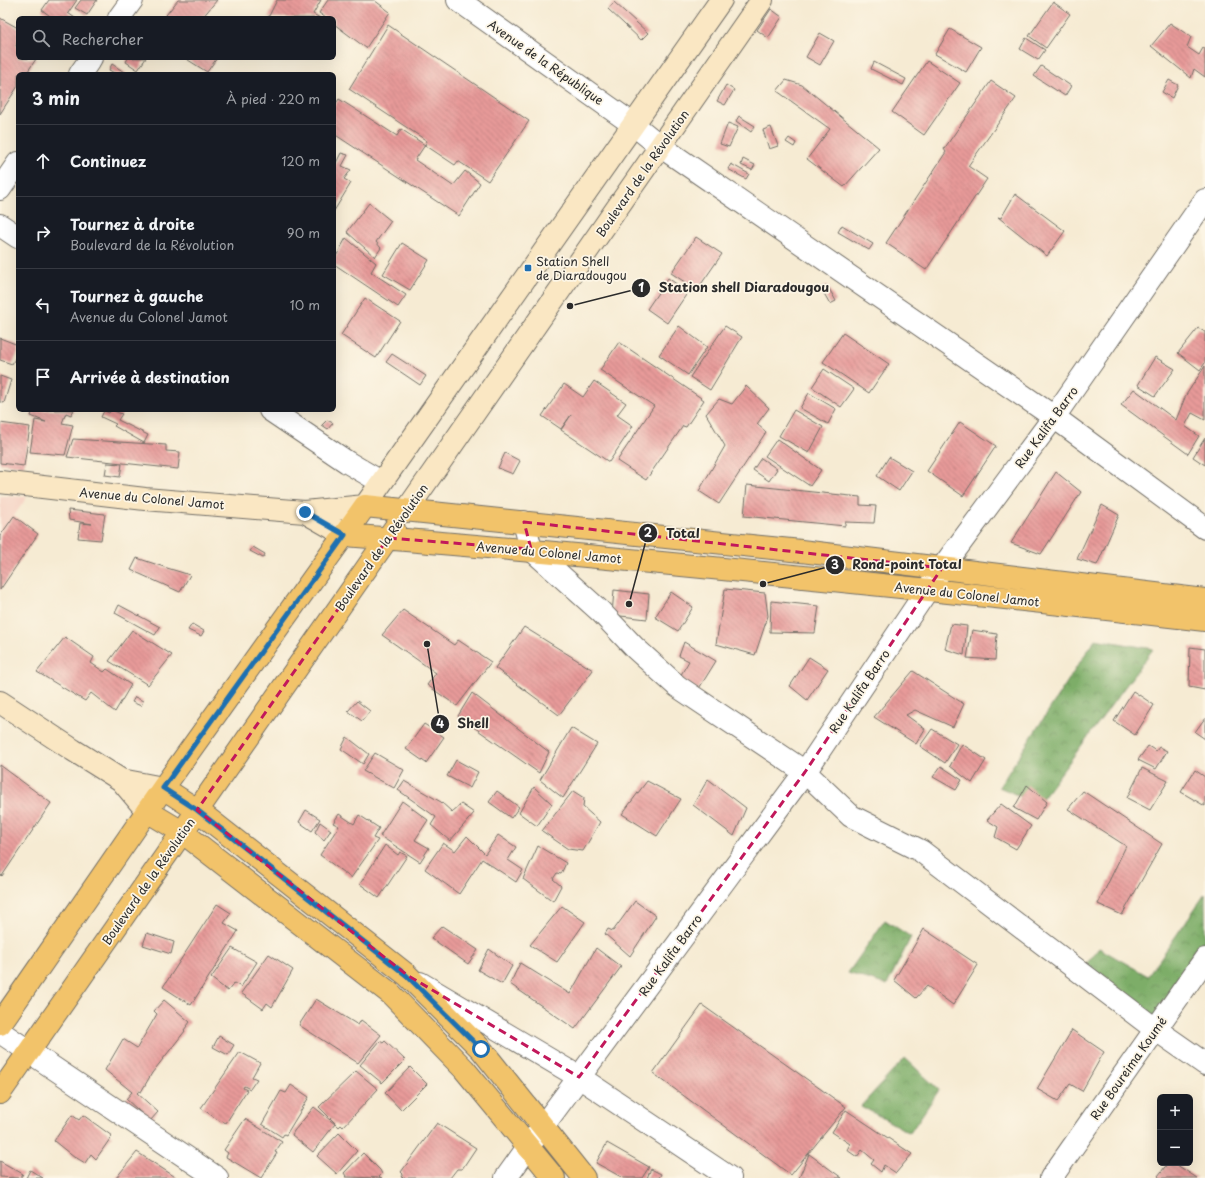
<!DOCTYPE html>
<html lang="fr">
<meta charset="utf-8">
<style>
body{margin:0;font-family:"Playpen Sans",sans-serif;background:#20242c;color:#f1f3f6}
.controls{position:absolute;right:12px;bottom:12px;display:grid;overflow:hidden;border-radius:6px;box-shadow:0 4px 16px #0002}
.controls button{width:36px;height:36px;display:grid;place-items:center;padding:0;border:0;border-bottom:1px solid #363941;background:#171b24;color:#f1f3f6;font:20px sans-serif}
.stop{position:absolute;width:12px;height:12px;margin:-9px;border:3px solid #1f6fb2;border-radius:50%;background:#fff}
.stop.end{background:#1f6fb2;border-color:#fff;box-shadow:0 1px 4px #0008}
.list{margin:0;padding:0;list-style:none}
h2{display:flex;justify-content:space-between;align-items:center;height:52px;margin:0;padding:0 16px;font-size:17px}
h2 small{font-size:13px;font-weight:400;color:#9ea1a6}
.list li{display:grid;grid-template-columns:26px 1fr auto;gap:12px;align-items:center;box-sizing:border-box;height:72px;padding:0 16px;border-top:1px solid #363941}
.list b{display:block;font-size:15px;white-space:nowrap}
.list p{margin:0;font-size:13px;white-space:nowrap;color:#9ea1a6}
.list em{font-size:13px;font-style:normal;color:#9ea1a6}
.icon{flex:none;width:22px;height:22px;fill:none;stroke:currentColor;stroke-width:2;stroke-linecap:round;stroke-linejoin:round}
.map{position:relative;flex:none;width:1205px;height:1178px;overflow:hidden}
.search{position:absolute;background:#171b24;box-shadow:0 4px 16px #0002;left:16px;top:16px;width:320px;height:44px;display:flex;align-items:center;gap:10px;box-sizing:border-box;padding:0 14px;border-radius:6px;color:#9ea1a6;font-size:15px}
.panel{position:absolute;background:#171b24;box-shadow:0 4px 16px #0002;left:16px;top:72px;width:320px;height:340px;border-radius:6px}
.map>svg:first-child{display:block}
.built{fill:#f5d2c3}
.forest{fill:url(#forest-crowns);stroke:#546c4a}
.building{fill:url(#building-back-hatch)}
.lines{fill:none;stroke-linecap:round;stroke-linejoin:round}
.minor-casing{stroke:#726e66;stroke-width:24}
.tertiary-casing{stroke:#726e66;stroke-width:24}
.secondary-casing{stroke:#726e66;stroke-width:24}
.primary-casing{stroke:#726e66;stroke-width:24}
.minor{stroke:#fff;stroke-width:22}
.tertiary{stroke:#fff;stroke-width:22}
.secondary{stroke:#fae7c3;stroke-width:22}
.primary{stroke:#f2c36a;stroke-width:22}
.route{stroke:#1f6fb2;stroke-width:5}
.marked{fill:none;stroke:#c2185b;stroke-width:3;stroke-dasharray:8 5;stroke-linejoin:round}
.poi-dot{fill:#1f6fb2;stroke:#fcf5e5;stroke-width:1.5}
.labels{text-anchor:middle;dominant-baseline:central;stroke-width:3.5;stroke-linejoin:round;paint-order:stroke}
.street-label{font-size:12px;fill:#2b2b2b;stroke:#fcf5e5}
.poi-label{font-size:12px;fill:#2b2b2b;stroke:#fcf5e5;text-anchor:start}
.leader{fill:none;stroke:#2b2b2b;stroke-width:1.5}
.callout-dot{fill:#2b2b2b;stroke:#fcf5e5;stroke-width:1.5}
.mark-label{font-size:12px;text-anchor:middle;font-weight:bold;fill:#fff}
.callout-label{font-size:13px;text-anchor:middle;font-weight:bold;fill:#2b2b2b;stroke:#fcf5e5;stroke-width:3.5;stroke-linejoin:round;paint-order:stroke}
</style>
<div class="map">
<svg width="1205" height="1178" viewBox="0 0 1205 1178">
<defs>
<pattern id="forest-crowns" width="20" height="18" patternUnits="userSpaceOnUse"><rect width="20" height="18" fill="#7dad68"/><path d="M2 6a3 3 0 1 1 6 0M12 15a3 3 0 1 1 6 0" fill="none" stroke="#678d56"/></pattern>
<pattern id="building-back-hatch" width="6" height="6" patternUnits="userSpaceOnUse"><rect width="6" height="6" fill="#e79a99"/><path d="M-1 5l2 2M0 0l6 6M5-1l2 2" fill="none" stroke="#bb7e7d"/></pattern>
</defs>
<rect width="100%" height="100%" fill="#fcf5e5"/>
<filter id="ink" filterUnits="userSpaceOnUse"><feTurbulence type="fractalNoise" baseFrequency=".025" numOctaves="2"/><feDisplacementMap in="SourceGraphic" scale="8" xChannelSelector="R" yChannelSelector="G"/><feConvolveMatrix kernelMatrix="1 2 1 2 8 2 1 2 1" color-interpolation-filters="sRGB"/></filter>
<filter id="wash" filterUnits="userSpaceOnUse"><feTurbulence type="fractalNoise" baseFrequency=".012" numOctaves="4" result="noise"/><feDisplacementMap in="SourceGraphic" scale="16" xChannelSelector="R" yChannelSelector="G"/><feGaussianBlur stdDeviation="0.9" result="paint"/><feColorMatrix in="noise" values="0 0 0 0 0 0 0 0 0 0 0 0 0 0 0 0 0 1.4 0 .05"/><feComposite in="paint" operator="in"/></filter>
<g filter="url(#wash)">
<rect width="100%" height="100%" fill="#f6ebd3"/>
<path class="built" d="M0,496L27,497L0,536Z"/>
<path class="forest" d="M1095,639L1153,649L1038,804L999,787Z
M1205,894V949L1153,1022L1084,967L1099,948L1148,976Z
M885,920L911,937L887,985L848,973Z
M905,1058L939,1090L910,1133L861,1106Z"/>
<g id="blocks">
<path class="building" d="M49,0H77L68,13L75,18H53L42,10Z
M81,0H97L87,15L75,8Z
M178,0H217L202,18H169L166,15Z
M277,0H321L313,14L320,18H268Z
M328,0H374L390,12L366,48L334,24V18H326L319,13Z
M614,2L648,33L641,40L608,9Z
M1053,2L1070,14L1046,48L1029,36Z
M771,9L782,17L768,38L757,30Z
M0,18L18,28V41L16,46L18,47V58L36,59L26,74H18V86L0,114Z
M1170,23L1191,37L1187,47L1199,55L1203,48L1205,49V77L1194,69L1191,78L1151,46Z
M388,25L529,121L488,181L458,161L455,165L425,145L427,141L349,89Z
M950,29L981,47L966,72L935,54Z
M820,33L834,41L820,65L806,57Z
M1026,38L1045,50L1038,60L1020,49Z
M128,58H146L138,70L126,62Z
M185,58H217L207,72Z
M927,61L960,83L924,135L892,112Z
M874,62L906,79L903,85L871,69Z
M112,64L127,74H116L109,70Z
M1041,66L1071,86L1065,96L1034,76Z
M786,80L802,85L879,148L844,187L807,159L830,129L777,91Z
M1169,80L1178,85L1172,98L1162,92Z
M991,81L1016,98L968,166L987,179L926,270L886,243L946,152L944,149Z
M726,85L734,90L725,105L717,101Z
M339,99L397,136L401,129L425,145L415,160L453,186L465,171L480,183L459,216L334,134V106Z
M739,116L755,126L751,132L736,121Z
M728,123L738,127L729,147L720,144Z
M771,127L778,146L769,149L763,130Z
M789,138L796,143L794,147L786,142Z
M341,153L348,155L342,166L351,170L344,179L351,183L334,211V167Z
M743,159L755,165L752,170L741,165Z
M731,164L749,174L746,179L728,169Z
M1015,194L1065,231L1047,256L998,217L1001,218Z
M369,203L391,221L376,242L381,248L375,257L347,232Z
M842,225L873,244L869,250L838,232Z
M696,237L722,254L697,290L671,273Z
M346,238L376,263L371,272L406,295L398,307L334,264V260Z
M402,243L429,260L410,290L383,274Z
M668,278L688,292L667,323L647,309Z
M827,285L836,301L830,304L821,288Z
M365,298L400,321L376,358L341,335Z
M679,326L707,347L688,375L659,355Z
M725,326L742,337L710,390L690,377Z
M1198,328L1205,332V363L1200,370L1178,353Z
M843,333L889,364L869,393L823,362Z
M0,338L18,345V353L12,364L0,360Z
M619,342L704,400L686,427L683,426L646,480L617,461L654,406L600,370Z
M392,354L426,376L420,385L386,362Z
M1155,357L1175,369L1155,396L1138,385Z
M1205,366V420L1192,413L1185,426L1199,436L1188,454L1121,405L1134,389L1176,420L1186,395Z
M824,369L854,389L841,407L812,387Z
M0,376L11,380L4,403L0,402Z
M594,381L626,403L617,415L633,426L609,462L561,430L571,415L561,429L542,416L564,384L583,397Z
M746,386L769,408L757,424L766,432L719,504L699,491L725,446L706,414L719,399L732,404Z
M809,393L836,409L828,424L800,408Z
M33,410H74L71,415L66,413L62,423L73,425L65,455L30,452L35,420L46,422L31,416Z
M111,410L122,414L118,420L148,435L144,443L114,426L116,424L101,417L104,411L109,413Z
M794,410L823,427L809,453L779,436Z
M327,420L333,423L328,429L322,425Z
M960,422L996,446L963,496L927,471Z
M0,423L30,427L24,466L0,463Z
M1205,438V465L1193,457Z
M73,439L166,445V451L180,452L178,469L67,457Z
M777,439L821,470L810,486L765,456Z
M505,453L520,461L513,474L498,468Z
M889,457L912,471L899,491L877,476Z
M761,458L777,469L769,481L753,470Z
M107,463L122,464L120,477L105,475Z
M1056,472L1081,492L1041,554L1011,543Z
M747,485L860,497V505L876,506L874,523L845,522V526L744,516Z
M1102,505L1119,515L1097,565L1077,559Z
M68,510L105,514L101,540L78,538L80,523L92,524L69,520Z
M14,516L38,534L0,590V536Z
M253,547L265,554L263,558L250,551Z
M137,558L167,568L190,575L180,592L131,570Z
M725,589L765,593L768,616L755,655L716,644Z
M614,590L649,594L647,619L612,615Z
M671,592L693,607L678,631L655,617Z
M771,601L819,606L815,633L770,632Z
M119,605L160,627L155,635L115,613Z
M403,610L454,645L458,640L491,662L457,706L427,685L436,673L382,635Z
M192,624L204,631L201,636L188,630Z
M951,624L967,626L964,655L945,649Z
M524,627L593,670L559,715L495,668Z
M132,630L172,655L148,685L109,661Z
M972,630L997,634L995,660L967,658Z
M65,637L94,657L91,663L104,672L107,669L131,685L115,712L91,693L85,701L37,672Z
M684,642L716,661L698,690L679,678L689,661L679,656Z
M1190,647L1205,649V690L1189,687Z
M809,657L828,669L807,700L790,686Z
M913,671L964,704L953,727L915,710L906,715L925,729L916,744L874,717Z
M1133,691L1154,705L1135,735L1114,721Z
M472,693L549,752L539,773L458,716Z
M135,697L143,701L141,706L132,702Z
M357,701L370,711L362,721L348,711Z
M1205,718V739L1195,732Z
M424,724L444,737L426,763L406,749Z
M571,728L597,744L563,798L540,780Z
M932,729L957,744L945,763L920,746Z
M347,737L369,754L363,764L341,749Z
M962,744L986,760L972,783L950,766Z
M1148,746L1156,751L1159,747L1167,751L1156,769L1138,760Z
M375,753L404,770L394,788L363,771Z
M456,760L478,772L470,788L447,776Z
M0,765L51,803L2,876L0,874Z
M941,766L962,780L956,790L933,777Z
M1142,768L1168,781L1150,810L1127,798Z
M1195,770L1205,777V806L1181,792Z
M708,779L746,808L734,836L693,805Z
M404,781L441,802L452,812L461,804L474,813L450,841L431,825L436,817L398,790Z
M647,781L681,799L657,836L622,814Z
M1027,785L1047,802L1036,820L1014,808Z
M534,787L552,804L537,826L519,813Z
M497,791L519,807L511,818L489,802Z
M573,791L584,798L583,807L600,822L583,851L568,849L542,831Z
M1083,791L1162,844L1122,915L1098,904L1126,846L1068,809Z
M402,801L428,820L415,840L429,848L420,862L380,836Z
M1001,804L1031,826L1016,849L995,837L998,827L987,820Z
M306,810L320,819L312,831L299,822Z
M339,814L354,824L359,815L379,828L373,838L378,840L351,878L320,855L339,826L333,823Z
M320,822L331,830L324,840L315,832Z
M498,835L516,847L508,860L523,870L516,882L482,859L459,894L425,869L443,843L455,851L467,836L485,854Z
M385,845L398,855L400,852L407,856L379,898L360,884Z
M538,846L566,863L561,874L557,873L553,879L561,886L553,901L523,879Z
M635,901L656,916L630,956L605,934L608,929L613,931Z
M217,904L231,913L224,923L238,931L191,1005L163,987Z
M562,906L585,922L557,962L530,945Z
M442,926L478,950L468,964L431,938Z
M924,929L978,965L953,1005L927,986L916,998L894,980Z
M147,933L174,942L171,954L143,945Z
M232,948L257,962L241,987L234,983L228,991L211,978Z
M596,948L621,967L575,1029L510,984L520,963L570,994Z
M489,949L512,966L502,984L478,970Z
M269,954L293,970L272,1007L267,1003L263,1009L241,993Z
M316,999L358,1025L361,1020L381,1035L358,1063L299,1025Z
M164,1000L190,1022L184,1030L185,1031L152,1073L141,1092L139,1091L137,1093L158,1112L150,1121L126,1099L132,1092L105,1070L123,1039L137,1048L157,1014L154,1011Z
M702,1005L846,1107L791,1175L653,1073Z
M1072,1030L1104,1052L1082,1091L1070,1084L1058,1101L1037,1089Z
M219,1036L234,1045L228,1055L213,1047Z
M380,1041L383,1043L385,1041L405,1060L382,1083L360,1065Z
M240,1052L260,1063L252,1077L257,1079L250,1089L244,1086L243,1088L247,1090L226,1123L222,1121L221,1122L201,1108Z
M410,1067L427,1084L401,1110L385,1093Z
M356,1071L378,1089L343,1127L341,1125L339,1127L319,1107Z
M291,1085L309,1097L286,1135L284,1134L282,1137L262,1124L281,1091L286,1093Z
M314,1107L335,1124L313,1152L292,1135L294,1131Z
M846,1110L912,1154L896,1173L884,1165L881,1172L871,1164L874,1160L862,1150L857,1157L847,1150L850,1144L832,1132Z
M72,1115L79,1120L83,1115L112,1136L96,1159L91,1154L85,1163L75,1157V1158L54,1141Z
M245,1119L282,1142L275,1152L277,1153L261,1178L226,1157L228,1153L224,1150Z
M437,1123L476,1148L462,1169H457L450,1178H404L401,1177L403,1174L401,1172Z
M339,1133L357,1151L337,1174L317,1156Z
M607,1143L649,1167L642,1178H623L596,1163Z
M137,1152L149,1160L177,1178H116Z
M363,1153L380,1170L382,1174L379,1177L382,1178L345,1177L346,1176L344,1173Z
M809,1154L842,1178H799Z
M0,1161L23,1174L20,1178L0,1177Z
M1168,1163H1174L1197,1178H1160L1158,1176Z
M651,1169L661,1174L659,1178H647Z
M30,1170L43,1178H26Z"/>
</g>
</g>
<g filter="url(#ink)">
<use href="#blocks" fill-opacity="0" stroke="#726e66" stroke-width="1"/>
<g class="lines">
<g class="minor-casing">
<path id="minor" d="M119,18L132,0
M80,74L91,58
M660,146L1054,417L1205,528
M0,189L18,163
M0,225L18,237
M270,410L347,462L381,482
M524,522L531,549L601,612L635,648L677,686L805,772L851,816L921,851L1155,1029L1205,1064
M420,983L579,1077L730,1178
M0,1032L217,1178
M506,1178L543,1126L805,772L942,568L1054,417L1205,200
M1051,1178L1205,959"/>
</g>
<g class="tertiary-casing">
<path id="tertiary" d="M458,0L634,125L660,146"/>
</g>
<g class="secondary-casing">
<path id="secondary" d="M0,482L145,499L305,512L365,506L721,0
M406,511L762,0
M305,512L345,535
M0,702L73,750L121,780L147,811
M121,780L163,788"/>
</g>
<g class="primary-casing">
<path id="primary" d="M345,535C632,558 919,588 1205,620
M163,788L197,810L407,975L481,1049L584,1178
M147,811L182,832L391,994L464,1069L554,1178
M0,1024L163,788L365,506L801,551L1205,600
M0,1093L394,529"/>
</g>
<use href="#minor" class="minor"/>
<use href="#tertiary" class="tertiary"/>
<use href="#secondary" class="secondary"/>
<use href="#primary" class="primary"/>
</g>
</g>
<g class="lines" filter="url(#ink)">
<path class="route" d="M305,512L345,535L163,788L197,810L406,975L481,1049"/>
</g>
<path class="marked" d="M524,522L942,568L805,772L579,1077L407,975L197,810L388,538L531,549Z"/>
<rect class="poi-dot" x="524" y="264" width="8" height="8" rx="2"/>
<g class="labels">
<g class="street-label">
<text transform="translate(546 62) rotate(35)">Avenue de la République</text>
<text transform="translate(642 173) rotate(-55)">Boulevard de la Révolution</text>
<text transform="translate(1046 427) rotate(-54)">Rue Kalifa Barro</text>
<text transform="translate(152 498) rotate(5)">Avenue du Colonel Jamot</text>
<text transform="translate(381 547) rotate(-55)">Boulevard de la Révolution</text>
<text transform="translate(549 552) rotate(5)">Avenue du Colonel Jamot</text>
<text transform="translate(967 594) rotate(6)">Avenue du Colonel Jamot</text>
<text transform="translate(859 691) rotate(-56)">Rue Kalifa Barro</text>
<text transform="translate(148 881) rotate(-55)">Boulevard de la Révolution</text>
<text transform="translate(670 955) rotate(-54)">Rue Kalifa Barro</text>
<text transform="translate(1128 1068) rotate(-55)">Rue Boureima Koumé</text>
</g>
<g class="poi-label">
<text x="536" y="261">Station Shell<tspan x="536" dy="14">de Diaradougou</tspan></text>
</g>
</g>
<path class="leader" d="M570 306L641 288M629 604L648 533M763 584L835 565M427 644L440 724"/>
<g class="callout-dot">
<circle cx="570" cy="306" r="4"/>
<circle cx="629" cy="604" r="4"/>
<circle cx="763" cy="584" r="4"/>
<circle cx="427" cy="644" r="4"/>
<circle cx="641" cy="288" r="10"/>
<circle cx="648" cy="533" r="10"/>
<circle cx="835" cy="565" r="10"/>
<circle cx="440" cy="724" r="10"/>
</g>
<g class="mark-label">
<text x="641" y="292">1</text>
<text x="648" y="537">2</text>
<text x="835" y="569">3</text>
<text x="440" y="728">4</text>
</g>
<g class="callout-label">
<text x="744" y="292">Station shell Diaradougou</text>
<text x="683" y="538">Total</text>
<text x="907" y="569">Rond-point Total</text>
<text x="473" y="728">Shell</text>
</g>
</svg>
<div class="controls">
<button>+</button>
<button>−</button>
</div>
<div class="stop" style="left:481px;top:1049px"></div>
<div class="stop end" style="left:305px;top:512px"></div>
<div class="search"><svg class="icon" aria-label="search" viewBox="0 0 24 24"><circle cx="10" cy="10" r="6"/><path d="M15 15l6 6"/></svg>Rechercher</div>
<section class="panel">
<h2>3 min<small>À pied · 220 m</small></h2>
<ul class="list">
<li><svg class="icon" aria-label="ahead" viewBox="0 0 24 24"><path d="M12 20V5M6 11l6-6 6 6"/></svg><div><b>Continuez</b></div><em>120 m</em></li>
<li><svg class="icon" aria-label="right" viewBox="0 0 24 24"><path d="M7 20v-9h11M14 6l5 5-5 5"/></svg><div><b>Tournez à droite</b><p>Boulevard de la Révolution</p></div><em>90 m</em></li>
<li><svg class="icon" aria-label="left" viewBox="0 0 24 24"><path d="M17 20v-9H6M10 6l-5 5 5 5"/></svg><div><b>Tournez à gauche</b><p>Avenue du Colonel Jamot</p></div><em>10 m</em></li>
<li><svg class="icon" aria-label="arrive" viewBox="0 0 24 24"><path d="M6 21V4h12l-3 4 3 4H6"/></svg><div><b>Arrivée à destination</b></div></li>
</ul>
</section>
</div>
